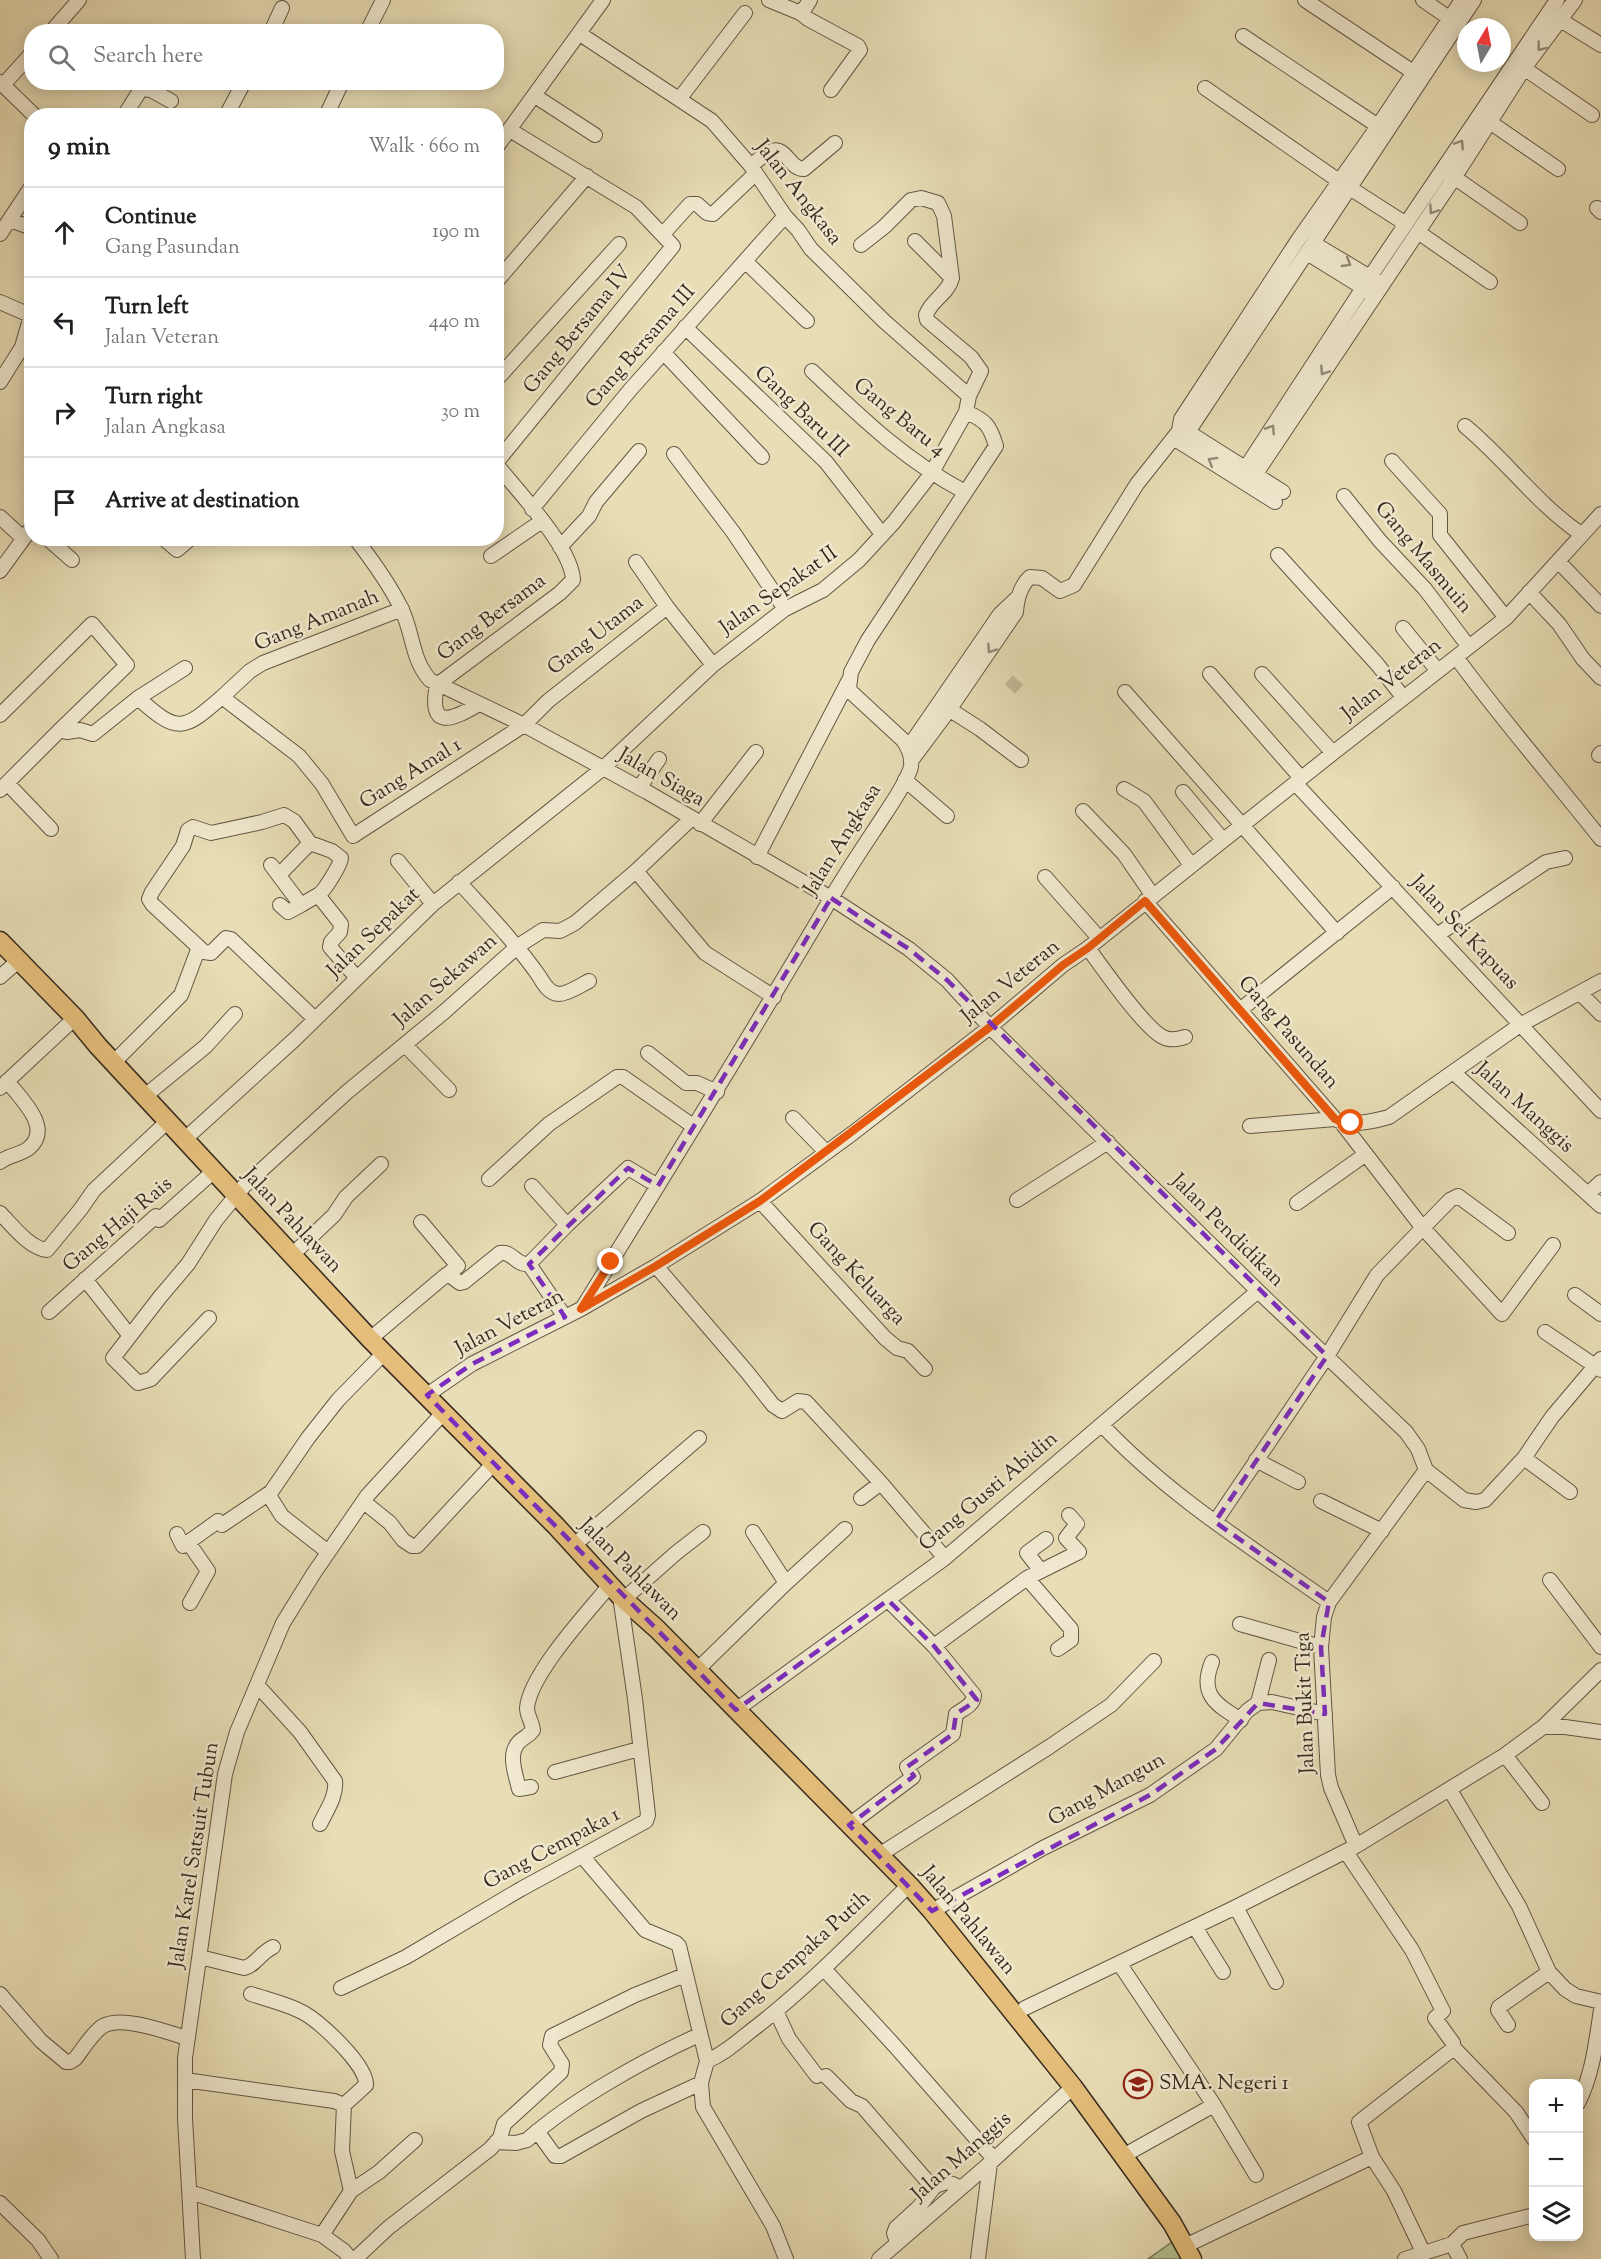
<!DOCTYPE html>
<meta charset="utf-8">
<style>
body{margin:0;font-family:"Sorts Mill Goudy",serif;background:#f6f6f6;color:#202124}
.controls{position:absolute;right:18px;bottom:18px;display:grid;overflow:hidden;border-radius:12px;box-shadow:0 3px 15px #0003}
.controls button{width:54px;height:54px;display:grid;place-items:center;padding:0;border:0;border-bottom:2px solid #e0e0e0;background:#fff;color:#202124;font:30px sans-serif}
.compass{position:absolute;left:1457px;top:18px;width:54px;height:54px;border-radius:50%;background:#fff;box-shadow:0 3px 15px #0003;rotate:10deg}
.stop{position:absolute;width:18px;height:18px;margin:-14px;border:4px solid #ea580c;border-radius:50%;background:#fff}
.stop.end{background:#ea580c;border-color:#fff;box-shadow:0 2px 6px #0008}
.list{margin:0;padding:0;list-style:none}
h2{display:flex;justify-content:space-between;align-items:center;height:78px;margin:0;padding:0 24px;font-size:26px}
h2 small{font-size:20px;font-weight:400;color:#757577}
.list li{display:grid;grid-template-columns:39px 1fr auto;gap:18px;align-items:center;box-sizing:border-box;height:90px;padding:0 24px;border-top:2px solid #e0e0e0}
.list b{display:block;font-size:22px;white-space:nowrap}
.list p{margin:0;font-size:20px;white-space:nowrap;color:#757577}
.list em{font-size:20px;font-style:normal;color:#757577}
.icon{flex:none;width:33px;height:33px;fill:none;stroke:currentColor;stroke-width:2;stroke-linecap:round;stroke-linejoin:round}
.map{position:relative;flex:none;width:1601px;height:2259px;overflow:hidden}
.search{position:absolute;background:#fff;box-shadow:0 3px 15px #0003;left:24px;top:24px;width:480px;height:66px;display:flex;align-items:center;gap:15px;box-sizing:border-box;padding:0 21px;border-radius:24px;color:#757577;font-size:22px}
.panel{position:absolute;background:#fff;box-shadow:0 3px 15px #0003;left:24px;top:108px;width:480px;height:438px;border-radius:24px}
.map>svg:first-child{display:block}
.green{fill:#b4c28f;stroke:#757658;stroke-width:1.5}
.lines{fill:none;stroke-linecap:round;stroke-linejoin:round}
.minor-tunnel{stroke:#c4b997;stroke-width:14;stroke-dasharray:14 7;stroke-linecap:butt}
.minor-casing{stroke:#625745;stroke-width:16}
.major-casing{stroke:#362a20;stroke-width:21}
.minor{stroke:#f0e9cf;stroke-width:14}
.major{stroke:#e4be7a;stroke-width:18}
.oneway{stroke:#938a78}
.route{stroke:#ea580c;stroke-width:8}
.marked{fill:none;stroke:#7b2cbf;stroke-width:4.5;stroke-dasharray:12 8;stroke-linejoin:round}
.labels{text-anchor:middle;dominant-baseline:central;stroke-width:5;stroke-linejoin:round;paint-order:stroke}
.street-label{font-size:21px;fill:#362a20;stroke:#f0e9cf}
.poi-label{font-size:21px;fill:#362a20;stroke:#f0e9cf;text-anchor:start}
</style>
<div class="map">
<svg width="1601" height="2259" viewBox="0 0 1601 2259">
<rect width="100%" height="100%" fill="#e8ddb5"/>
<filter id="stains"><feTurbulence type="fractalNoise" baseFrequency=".00333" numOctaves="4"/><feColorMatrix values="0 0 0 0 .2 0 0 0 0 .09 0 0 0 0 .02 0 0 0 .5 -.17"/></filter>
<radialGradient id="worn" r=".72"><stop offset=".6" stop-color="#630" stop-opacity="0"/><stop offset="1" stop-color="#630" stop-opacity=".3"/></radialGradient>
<path class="green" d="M1172,2242L1181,2259H1148Z"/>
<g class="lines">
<path class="minor-tunnel" d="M1010,689L1018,680"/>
<g class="minor-casing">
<path id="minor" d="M769,0L798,12L805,8L810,0
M1305,0L1422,78
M1423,0L1449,18
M799,12L808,19L858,46L860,50L831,90
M1562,21L1601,45
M51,32L79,0
M271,32L282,8
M367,32L383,0
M580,34L712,121L751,166L785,216L798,230L811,249L884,321L969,396
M1243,36L1378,126
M1518,64L1592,115
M0,82L35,116
M3,85L32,53
M1205,88L1339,181L1406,224
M535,96L595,135
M680,98L745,13
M124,116L141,89L151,90L171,101
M226,116L244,82
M326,116L342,82
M1484,118L1558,169
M496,148L603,0
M751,166C757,161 765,153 772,151C786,146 790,170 804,169L835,143
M1448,173L1520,223
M1597,208L1601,212
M10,220L32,228
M1418,232L1490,282
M0,234L32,186
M663,234L690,204H697L707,213L713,214L756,173
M915,241L952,278
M1313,243L1375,280
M1307,253L1370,292
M745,261L807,321
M496,282L587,176
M0,302L32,316
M685,327L826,462L882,534
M663,352L762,457
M812,371C862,418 903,459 965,492
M496,380L619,244
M0,382L22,347L31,316
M1465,426C1506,460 1537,504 1581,534
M1179,431L1181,419L1298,240L1378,126L1462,0
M1188,432L1283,492
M1175,439L1275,502
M674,454L733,532L785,609
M1392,461L1440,514V535L1506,618
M496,463L673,246L636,207L510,130
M1239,478L1370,277L1557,0
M1249,484L1454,178L1525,67L1575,0
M1344,496L1380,541L1425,589L1469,647
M532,509L630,390L785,216
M0,517L23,538
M47,538L72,560
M163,538L177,550L191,538
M355,538C372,560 389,583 401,608C413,631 411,659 430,680L524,725L647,792L831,898L909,949L947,980L990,1027L1258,1291L1406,1432L1418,1449L1426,1470
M560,547L589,516L596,502L639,451
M1278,555L1377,664L1403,697
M491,556L542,521
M1558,561L1601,606
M636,562L667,607
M0,571L32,527
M1529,592L1559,624L1583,659L1601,678
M1403,628L1438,671
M1456,657C1502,720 1553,778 1601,839
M1210,674L1301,778
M1262,674L1333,753
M1125,692L1337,933
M222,697L250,671L263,663L402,609
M138,698L185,668
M479,704C452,720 428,731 437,685L560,593L573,580C572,548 517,490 496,464
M944,706L980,729L1021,760
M0,715L92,624L127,665L60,730
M908,748L1000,614L1017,598
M1599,755L1601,753
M911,761L949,710L1016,612C1017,598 1020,586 1030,577L1042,578L1060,591L1074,585L1137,484L1179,431L1188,432L1474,0
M905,780L947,816
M7,783L51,829
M1296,784L1601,1111
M639,788L659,759
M1124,789L1144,801L1191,865
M0,790L60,730L67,732L80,730L93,734L138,698C178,734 183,731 222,697L299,756L322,784L353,836L524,725L548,701L667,607L713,665
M1183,792L1223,840
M1083,811L1124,854L1153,896
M700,824L756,752
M310,843L332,851L341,858C341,864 324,892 318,895
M757,857L849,680
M398,861L433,904
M271,865L301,905L318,895L341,924L340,932L331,942L330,947L357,978
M636,871L705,953L774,997
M279,875L310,843L294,821L284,815L262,822L211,833L193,827L188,830L183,846L152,892L149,899L152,904L204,952L211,953L226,938L231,939L315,1019
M1045,877L1099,938
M459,882C487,913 515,942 539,976C543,983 549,994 559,994C568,994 581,985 589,981
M1145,901L1335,1119C1348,1127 1375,1121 1389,1117L1453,1072
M280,905L288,912L301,905
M1437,935L1546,862L1565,858
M1088,948C1102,967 1144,1028 1163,1037C1170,1041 1178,1039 1185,1037
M0,977L18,961
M1601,981L1520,1025L1453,1072L1601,1206
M1581,994L1601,1014
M1240,1010L1393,887
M405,1045L449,1090
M648,1053L686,1083H697L717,1092
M114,1062L181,995L199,947
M0,1088L75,1018
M145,1096L206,1046L235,1014
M793,1118L826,1152
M1341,1122L1422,1227L1502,1314L1553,1245
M1250,1126L1335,1119
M185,1139L295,1039L433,904L602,769L713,665L785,609L823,590L859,560L894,522L931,474L966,412L969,396L981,371L971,357L927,320L926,315C931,300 948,294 952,278L944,216L938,203L921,198L911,200L884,227L861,245
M0,1162C10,1154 21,1155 29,1148C53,1128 21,1099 7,1081
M489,1179L549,1124L617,1077H623L693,1126
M532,1186L567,1225L529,1264L565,1317
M1588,1194L1601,1182
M1017,1200L1108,1142
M760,1201L885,1338L897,1348L908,1351L925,1369
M1297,1203L1366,1154
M0,1213C12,1225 29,1248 47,1250L80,1210L94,1190L168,1121
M421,1222L458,1266L448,1274
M567,1225L628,1168L658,1186
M293,1254L334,1215L346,1197L381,1164
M656,1266L747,1372L773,1405L782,1411L798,1401L806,1402L881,1483L945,1558
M85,1279L130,1336
M1575,1295L1601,1314
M583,1307C666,1173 749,1038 829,902C846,872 866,843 885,814C894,800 904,786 910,770C914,759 909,749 903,740L851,692L849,688L851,672L868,640L996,446C990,425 985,420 966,412
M49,1312L156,1216L159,1220L214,1171
M209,1318L151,1379L138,1383L113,1358L160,1297L188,1264L216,1220L244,1186L347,1092L444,1012L518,946L543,930L560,931L575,923L636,871L692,818
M1545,1332L1601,1370
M370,1339L446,1275L448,1274L460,1283L464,1282L500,1253C513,1251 516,1266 529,1264
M427,1395L472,1364L581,1309L656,1266L760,1201L853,1133L990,1027L1063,965L1088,948L1333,753L1506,618L1601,514
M1102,1425C1168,1495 1251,1547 1329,1602
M1524,1458L1570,1492
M1256,1460L1298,1482
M1426,1470L1464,1500L1476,1502L1485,1500L1524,1458L1552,1417L1601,1359
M861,1498L881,1483
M1321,1501L1382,1531
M364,1502L390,1523L403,1540L412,1546H417L493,1464
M1215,1522L1327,1356L1377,1275L1450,1200L1458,1196L1508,1233
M177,1534L183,1546L218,1521L222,1525L271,1492
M188,1542L208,1571L190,1603
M573,1546L699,1438
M328,1552L282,1516L270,1497L271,1492L308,1438L338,1400L384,1353
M1041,1571L1027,1553L1046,1539
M1027,1578L1079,1552L1066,1538L1077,1524L1069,1515
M1550,1580L1601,1647
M786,1583L845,1529
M624,1599L676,1553L703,1532
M1240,1624L1321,1647
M934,1646L1027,1578L1071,1629V1640L1058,1649
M1212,1662C1199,1694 1215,1704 1241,1720
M697,1670L786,1583L753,1532
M257,1685L300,1732L335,1781C337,1796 326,1811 320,1824
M1258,1703L1269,1660
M736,1710L945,1558L1258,1291
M1543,1727H1565L1601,1732
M1505,1755L1542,1803
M555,1772L639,1749
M531,1787L519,1789C516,1775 507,1754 519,1742C524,1737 529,1736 533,1730C532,1722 527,1715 527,1708C530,1674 587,1613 610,1585
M1450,1790L1519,1906L1549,1972L1565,1989L1576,1996L1601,2002
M849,1825L913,1777L907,1767L953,1734L956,1714C963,1709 974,1705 974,1695L934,1646L888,1600
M1356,1846L1505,1755L1543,1727L1601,1670
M1346,1852L1412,1950L1443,2011L1435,2018L1453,2043L1454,2048L1516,2112L1534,2139
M879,1855L1049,1747L1111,1705L1154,1661
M583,1857L645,1930L676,1943L679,1946L707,2061
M1236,1907L1276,1982
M932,1911L1043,1848L1150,1795L1216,1749L1247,1711L1258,1703L1272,1702L1325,1714
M1195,1927L1223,1972
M200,1957L244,1968C256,1965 260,1953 273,1947
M1119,1963L1214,2105L1256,2175
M824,1969L894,2045L994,2159
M341,1988L406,1957L521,1889L646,1821L648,1815L635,1699L620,1596
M0,1994L41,2041L66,2062H70L75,2059C83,2049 92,2033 103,2026C123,2015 166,2032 187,2038
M251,1994C269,2000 288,2004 304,2013C321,2023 367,2065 366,2085L344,2105L342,2151L351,2191L322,2235
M1025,2008L1236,1907L1356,1846L1331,1788L1328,1775L1321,1647L1324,1617L1329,1602L1426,1470
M776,2011L789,2039L817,2076
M1508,2025L1498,2010L1499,2007L1549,1972
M826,2076L851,2101L862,2106L928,2182L934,2187C946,2181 949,2181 961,2188
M185,2080L334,2101L344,2105
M1578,2103C1593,2074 1596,2041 1601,2010
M537,2131L555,2156H561L641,2111L701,2083
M496,2142L516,2143L527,2140C572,2100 644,2060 699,2035
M1123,2156L1214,2105
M351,2191L379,2172L415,2140
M190,2192L322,2235L344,2251L351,2259
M0,2203L38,2240L51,2259
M897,2242L894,2233L896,2228L919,2207L934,2187
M1452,2244L1463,2233L1534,2215
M1185,2246L1372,2157
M1423,2252L1394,2191L1372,2157L1359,2122L1454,2048
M193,2259L185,2118V2058L225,1774L237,1732L283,1623L314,1573L367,1496L443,1413
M355,2259L388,2228L490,2149L500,2138L504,2124L561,2072L562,2064L550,2045L552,2036L635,1995L685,1975
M786,2259L773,2226L703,2107L701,2083L707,2061C726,2053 740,2039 756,2027C811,1984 859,1934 909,1885
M879,2259L990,2163L1073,2087
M978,2259L990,2163
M1405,2259L1452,2244L1460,2259"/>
</g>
<g class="major-casing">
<path id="major" d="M0,941L75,1018L98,1046L370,1339L556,1526L620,1596L657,1629L909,1885L932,1911L1073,2087L1172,2223L1192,2259"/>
</g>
<use href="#minor" class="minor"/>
<use href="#major" class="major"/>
</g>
<defs><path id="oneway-chevron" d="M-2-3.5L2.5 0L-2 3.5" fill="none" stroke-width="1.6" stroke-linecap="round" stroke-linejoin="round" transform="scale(1.5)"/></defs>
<g class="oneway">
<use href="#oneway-chevron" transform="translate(1541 47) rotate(128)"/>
<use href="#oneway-chevron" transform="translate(1460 144) rotate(-57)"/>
<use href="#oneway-chevron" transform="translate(1433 210) rotate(124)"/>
<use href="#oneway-chevron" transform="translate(1347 263) rotate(31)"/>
<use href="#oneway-chevron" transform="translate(1324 371) rotate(124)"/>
<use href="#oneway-chevron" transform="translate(1271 429) rotate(-57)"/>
<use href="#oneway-chevron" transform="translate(1212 461) rotate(-149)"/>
<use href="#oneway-chevron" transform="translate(991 649) rotate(124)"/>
</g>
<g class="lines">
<path class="route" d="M611,1262L581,1309L656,1266L760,1201L990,1027L1063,965L1088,948L1145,901L1335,1119L1341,1122L1351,1123"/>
</g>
<path class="marked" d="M831,898L909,949L947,980L1327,1356L1215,1522L1329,1602L1321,1647L1325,1714L1258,1703L1216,1749L1150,1795L932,1911L849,1825L914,1776L907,1767L953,1734L956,1714L977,1700L934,1646L888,1600L736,1710L427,1395L472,1364L565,1317L529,1264L628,1168L658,1186Z"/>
<defs>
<g id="school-ring" transform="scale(1.5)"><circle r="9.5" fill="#f0e9cf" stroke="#8f2418" stroke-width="1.5"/><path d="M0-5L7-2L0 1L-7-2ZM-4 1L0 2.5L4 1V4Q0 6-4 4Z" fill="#8f2418"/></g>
</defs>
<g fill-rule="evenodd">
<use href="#school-ring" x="1138" y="2084"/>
</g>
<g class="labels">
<g class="street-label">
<text transform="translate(798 193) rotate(52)">Jalan Angkasa</text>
<text transform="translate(578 330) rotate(-51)">Gang Bersama IV</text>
<text transform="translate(641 347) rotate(-49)">Gang Bersama III</text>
<text transform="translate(801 412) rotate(44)">Gang Baru III</text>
<text transform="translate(899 418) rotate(39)">Gang Baru 4</text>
<text transform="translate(1423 558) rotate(50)">Gang Masmuin</text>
<text transform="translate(779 591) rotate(-35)">Jalan Sepakat II</text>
<text transform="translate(492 618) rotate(-37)">Gang Bersama</text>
<text transform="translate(317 621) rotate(-22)">Gang Amanah</text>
<text transform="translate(596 636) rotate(-38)">Gang Utama</text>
<text transform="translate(1392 680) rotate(-38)">Jalan Veteran</text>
<text transform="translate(411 774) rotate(-32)">Gang Amal 1</text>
<text transform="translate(661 778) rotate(30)">Jalan Siaga</text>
<text transform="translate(843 840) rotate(-58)">Jalan Angkasa</text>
<text transform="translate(374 933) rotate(-44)">Jalan Sepakat</text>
<text transform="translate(1464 933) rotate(47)">Jalan Sei Kapuas</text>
<text transform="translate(446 981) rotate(-41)">Jalan Sekawan</text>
<text transform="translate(1011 982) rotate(-39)">Jalan Veteran</text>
<text transform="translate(1288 1033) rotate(49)">Gang Pasundan</text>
<text transform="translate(1524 1108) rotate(42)">Jalan Manggis</text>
<text transform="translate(292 1221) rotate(47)">Jalan Pahlawan</text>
<text transform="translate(118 1225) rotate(-40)">Gang Haji Rais</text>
<text transform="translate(1227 1231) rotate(45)">Jalan Pendidikan</text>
<text transform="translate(856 1274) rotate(47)">Gang Keluarga</text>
<text transform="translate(510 1323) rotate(-28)">Jalan Veteran</text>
<text transform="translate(989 1492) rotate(-40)">Gang Gusti Abidin</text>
<text transform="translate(630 1570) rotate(45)">Jalan Pahlawan</text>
<text transform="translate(1306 1703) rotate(-92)">Jalan Bukit Tiga</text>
<text transform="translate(1107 1790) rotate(-29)">Gang Mangun</text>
<text transform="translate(552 1849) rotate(-28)">Gang Cempaka 1</text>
<text transform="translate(195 1855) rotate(-81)">Jalan Karel Satsuit Tubun</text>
<text transform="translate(968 1921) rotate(50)">Jalan Pahlawan</text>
<text transform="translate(796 1960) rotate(-42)">Gang Cempaka Putih</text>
<text transform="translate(962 2157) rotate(-41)">Jalan Manggis</text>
</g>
<g class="poi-label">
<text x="1159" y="2084">SMA. Negeri 1</text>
</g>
</g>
<rect width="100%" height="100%" filter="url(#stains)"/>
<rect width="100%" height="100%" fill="url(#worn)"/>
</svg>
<div class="controls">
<button>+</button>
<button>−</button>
<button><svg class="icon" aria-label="layers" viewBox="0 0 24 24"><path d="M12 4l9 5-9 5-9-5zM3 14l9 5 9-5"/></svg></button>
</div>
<svg class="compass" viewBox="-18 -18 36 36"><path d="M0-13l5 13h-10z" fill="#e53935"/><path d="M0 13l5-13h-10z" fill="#757577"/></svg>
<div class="stop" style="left:1351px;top:1123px"></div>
<div class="stop end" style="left:611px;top:1262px"></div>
<div class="search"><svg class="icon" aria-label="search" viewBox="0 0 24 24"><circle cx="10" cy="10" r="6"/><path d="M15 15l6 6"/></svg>Search here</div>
<section class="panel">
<h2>9 min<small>Walk · 660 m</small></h2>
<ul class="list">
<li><svg class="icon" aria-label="ahead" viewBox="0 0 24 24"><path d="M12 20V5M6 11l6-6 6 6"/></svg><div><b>Continue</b><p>Gang Pasundan</p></div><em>190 m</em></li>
<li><svg class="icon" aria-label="left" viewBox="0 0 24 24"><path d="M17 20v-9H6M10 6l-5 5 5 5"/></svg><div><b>Turn left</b><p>Jalan Veteran</p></div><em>440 m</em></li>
<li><svg class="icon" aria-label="right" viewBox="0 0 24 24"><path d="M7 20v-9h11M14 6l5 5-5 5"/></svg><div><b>Turn right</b><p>Jalan Angkasa</p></div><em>30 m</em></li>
<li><svg class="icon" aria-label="arrive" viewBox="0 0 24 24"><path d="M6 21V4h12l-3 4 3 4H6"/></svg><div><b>Arrive at destination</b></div></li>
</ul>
</section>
</div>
